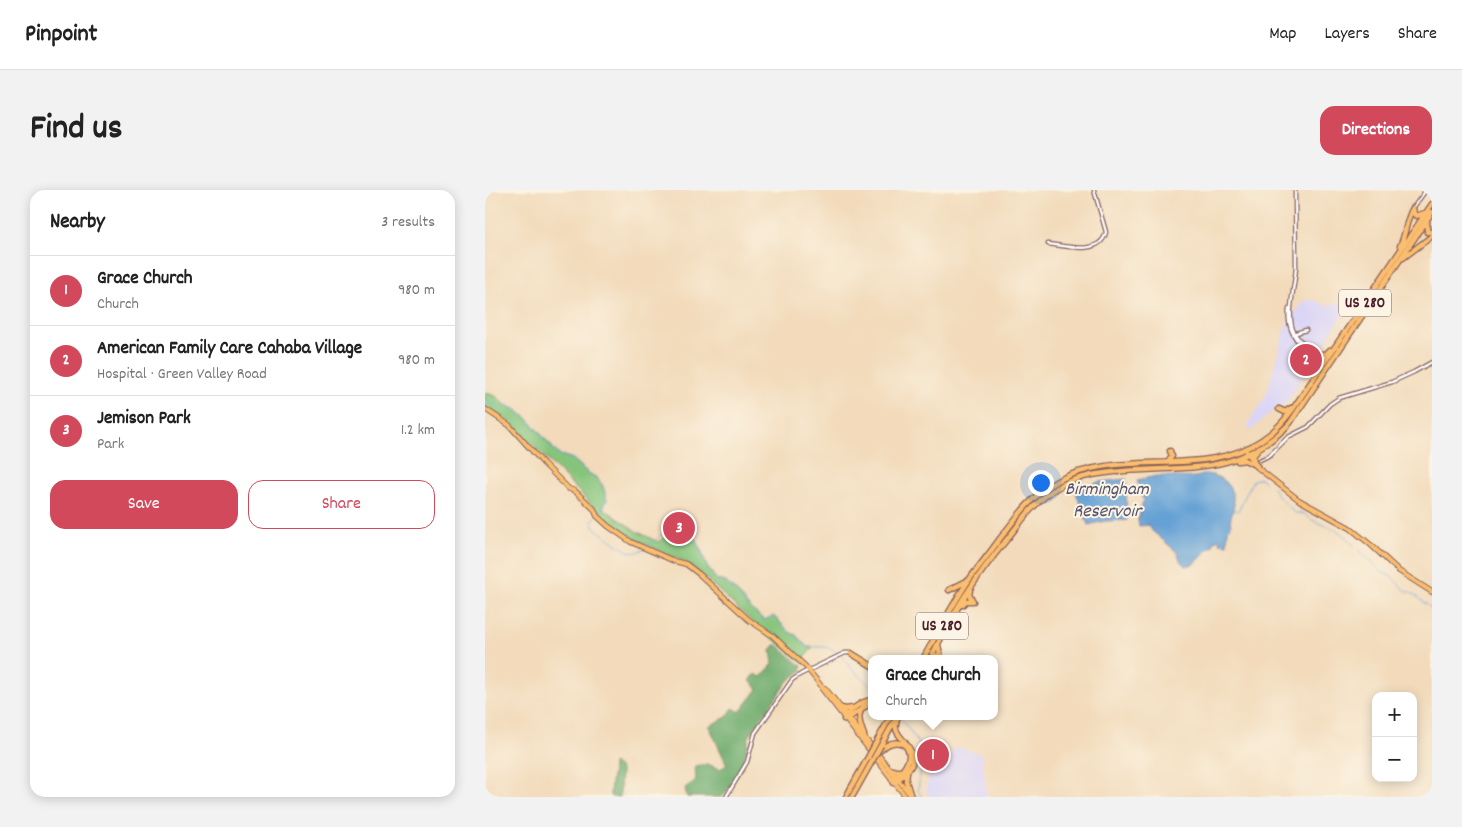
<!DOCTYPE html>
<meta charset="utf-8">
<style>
body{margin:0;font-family:Dekko,sans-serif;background:#f2f2f2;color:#222}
.controls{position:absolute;right:15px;bottom:15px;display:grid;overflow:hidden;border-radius:10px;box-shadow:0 2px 12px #0003}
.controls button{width:45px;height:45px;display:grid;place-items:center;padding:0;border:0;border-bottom:1px solid #e0e0e0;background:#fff;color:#222;font:25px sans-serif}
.you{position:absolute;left:555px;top:292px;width:18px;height:18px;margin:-12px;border:4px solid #fff;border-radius:50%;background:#1a73e8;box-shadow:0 0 0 8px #1a73e833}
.badge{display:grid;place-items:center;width:32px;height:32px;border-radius:50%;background:#d1495b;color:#fff;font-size:16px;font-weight:700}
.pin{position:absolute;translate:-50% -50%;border:2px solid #fff;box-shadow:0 1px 5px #0006}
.popup{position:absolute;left:383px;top:465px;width:130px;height:65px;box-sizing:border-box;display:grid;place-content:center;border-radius:10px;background:#fff;filter:drop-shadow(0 1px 4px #0005);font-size:16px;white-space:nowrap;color:#767676}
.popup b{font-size:19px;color:#222}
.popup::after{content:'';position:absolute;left:50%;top:100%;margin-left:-10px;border:10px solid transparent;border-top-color:#fff}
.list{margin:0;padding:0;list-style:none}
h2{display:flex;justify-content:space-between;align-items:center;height:65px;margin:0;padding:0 20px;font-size:21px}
h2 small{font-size:16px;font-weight:400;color:#767676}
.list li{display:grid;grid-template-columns:32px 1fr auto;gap:15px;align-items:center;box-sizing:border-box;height:70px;padding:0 20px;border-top:1px solid #e0e0e0}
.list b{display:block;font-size:19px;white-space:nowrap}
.list p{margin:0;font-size:16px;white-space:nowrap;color:#767676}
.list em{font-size:16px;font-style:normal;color:#767676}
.actions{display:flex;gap:10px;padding:15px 20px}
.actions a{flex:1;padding:11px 0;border:1px solid #d1495b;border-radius:15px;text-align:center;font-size:18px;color:#d1495b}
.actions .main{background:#d1495b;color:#fff}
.map{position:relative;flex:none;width:947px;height:607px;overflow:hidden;border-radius:15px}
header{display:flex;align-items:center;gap:30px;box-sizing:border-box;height:70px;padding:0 25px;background:#fff;border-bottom:1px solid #e0e0e0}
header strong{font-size:24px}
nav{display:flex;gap:28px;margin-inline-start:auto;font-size:18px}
.intro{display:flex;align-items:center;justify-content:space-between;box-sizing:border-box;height:120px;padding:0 30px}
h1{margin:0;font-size:35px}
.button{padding:12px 22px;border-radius:15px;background:#d1495b;color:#fff;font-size:18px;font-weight:700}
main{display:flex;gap:30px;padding:0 30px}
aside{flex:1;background:#fff;border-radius:15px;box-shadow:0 2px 12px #0003}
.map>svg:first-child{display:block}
.built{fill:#dcd6f6}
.green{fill:#86c47b;stroke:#687253}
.forest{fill:#6caa6b;stroke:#5b644b}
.water{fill:#65a1d5;stroke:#586080}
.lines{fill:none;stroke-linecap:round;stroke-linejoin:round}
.stream{stroke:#65a1d5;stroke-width:1}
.minor-casing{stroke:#85605d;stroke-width:5}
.major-casing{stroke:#85605d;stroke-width:6}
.highway-casing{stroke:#85605d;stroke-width:7}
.minor{stroke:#fff;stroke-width:2.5}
.major{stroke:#fbbd6e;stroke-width:4}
.highway{stroke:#fbbd6e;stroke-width:4.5}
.highway-bridge-casing{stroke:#85605d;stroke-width:7;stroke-linecap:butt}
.highway-bridge{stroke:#fbbd6e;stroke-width:4.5}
.labels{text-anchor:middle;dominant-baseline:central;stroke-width:4;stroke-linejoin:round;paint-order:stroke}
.shield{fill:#fcf5e5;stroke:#7f5f63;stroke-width:1}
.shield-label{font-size:16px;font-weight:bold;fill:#4a1f2b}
.water-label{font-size:19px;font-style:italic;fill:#55536f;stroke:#fcf5e5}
</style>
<header>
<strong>Pinpoint</strong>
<nav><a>Map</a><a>Layers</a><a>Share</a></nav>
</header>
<div class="intro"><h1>Find us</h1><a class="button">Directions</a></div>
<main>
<aside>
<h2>Nearby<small>3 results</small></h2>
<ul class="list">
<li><span class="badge">1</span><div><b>Grace Church</b><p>Church</p></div><em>980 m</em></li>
<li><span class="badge">2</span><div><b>American Family Care Cahaba Village</b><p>Hospital · Green Valley Road</p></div><em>980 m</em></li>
<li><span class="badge">3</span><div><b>Jemison Park</b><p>Park</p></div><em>1.2 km</em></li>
</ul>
<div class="actions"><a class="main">Save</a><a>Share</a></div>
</aside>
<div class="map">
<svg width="947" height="607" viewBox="0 0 947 607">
<rect width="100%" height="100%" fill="#fcf5e5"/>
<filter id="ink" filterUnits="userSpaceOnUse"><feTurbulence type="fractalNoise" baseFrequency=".02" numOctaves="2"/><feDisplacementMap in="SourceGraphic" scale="10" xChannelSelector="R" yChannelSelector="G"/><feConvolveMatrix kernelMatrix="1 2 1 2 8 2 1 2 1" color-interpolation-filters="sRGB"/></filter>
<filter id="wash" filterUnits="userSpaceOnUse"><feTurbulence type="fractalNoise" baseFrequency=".0096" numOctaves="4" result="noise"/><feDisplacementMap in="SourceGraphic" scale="20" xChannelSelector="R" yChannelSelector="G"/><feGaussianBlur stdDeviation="1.12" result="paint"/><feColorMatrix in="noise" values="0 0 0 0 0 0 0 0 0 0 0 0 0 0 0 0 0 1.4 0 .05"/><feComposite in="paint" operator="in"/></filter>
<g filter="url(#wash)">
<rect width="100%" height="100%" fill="#f2daba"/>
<path class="built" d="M819,110H828L842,116L856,112L863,117L802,211L794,221L790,219L765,241L762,236L781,205L801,135Z
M473,557L495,564L497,567L502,607H445L441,601L443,586L448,578Z"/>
<path class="green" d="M0,202L12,207L19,214L30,219L42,228L73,264L88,269L102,282L112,288L118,296L122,310L118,318L151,341L173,352L178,349L185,334L193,330L197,331L203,336L216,360L222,377L232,390L241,392L257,407L261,415L279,430L289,426L304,442L311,445L322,457H328L316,472L263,428L215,383L198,371L154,351L127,335L25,232L0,217Z"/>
<path class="forest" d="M290,455H292L314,474L317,476L316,481L302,492L268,540L264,547L257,578L239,605L237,607H202L200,598L211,590L210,576L222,574L235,579L242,575L224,536L242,527L248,518L255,522L273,499L265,491L270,484L276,487L288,474L286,460Z
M128,573L136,579L135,607H126L125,605C125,593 128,585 128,573Z"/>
<path class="water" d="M719,284C737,284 749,297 749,315C748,322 744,329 746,335L743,340L742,354L735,353L734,349L729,351L728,356C717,362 715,375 700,376L696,372L692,362L665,339L663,335L654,336L653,329L659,309L657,308L652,290C659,289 665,287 672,286C683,286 712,290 719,284Z
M641,289L642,330L620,331L603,335L590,300L614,292Z"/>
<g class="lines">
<path class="stream" d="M0,210C13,221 16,212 28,218C47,228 56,248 71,262C76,267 84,266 89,270C93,273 96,277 100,280C115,292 117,291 122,310L117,319L107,331L108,335L112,340C122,346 135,358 145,362C160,367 181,337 193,330C209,335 215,365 223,378C225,382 229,388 233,390C236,393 240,391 243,394C257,406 264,420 279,430L289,426L304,442L311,445L322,457C334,457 345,455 354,464
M788,297L792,305L810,323L820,324L825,329L855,342L897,382L907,387L917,398L930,405L947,419
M748,320L753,321L768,290L776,288L779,292
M357,467L367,479L387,497
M415,527L434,554L437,569L433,601L437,607"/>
</g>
</g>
<g filter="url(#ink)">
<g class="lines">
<g class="minor-casing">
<path id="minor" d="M810,0C810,26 811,52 811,77C810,96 801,126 809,142C815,154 831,162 842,169
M928,18L941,0
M563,54C580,56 616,66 621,42L609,0
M804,119C802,135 807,147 819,158
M811,143L821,140
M809,159L817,158
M775,270L785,265L803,247L823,237L845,214L854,208L907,192L929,182L947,172
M241,607L262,572L270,543L307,490L316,484L360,463H366"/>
</g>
<g class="major-casing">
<path id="major" d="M0,219L24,235L59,274L84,299L90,301L109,319L112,326L123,336L146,352L189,371L201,374L214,384L264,430L288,446L321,477L337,497L340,498L427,607
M762,262L773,278L814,310L865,338L886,355L914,381L947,402
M337,497V499L421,607"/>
</g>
<g class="highway-casing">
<path id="highway" d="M928,18L929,24L931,26L940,23
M942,31V42H947
M915,56C921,44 921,29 928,18
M918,68L947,46
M818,158L833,170V179
M834,164H841L845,160
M794,219L800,222L806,218
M683,271L687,266L685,261
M753,271L760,270L772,276
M769,273L768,266L772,261
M464,400L482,391
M477,415L481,411H488L484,405L485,400
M366,463L387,476
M446,468L455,464L453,455
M438,469C453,442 467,415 484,390C494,376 504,364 514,350C531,328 547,305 572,291C635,257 720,290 778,249C795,238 807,221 818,204L947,14
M445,469C456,448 467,426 480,406C493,386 508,366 523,348C539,327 553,308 577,295C597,285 617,283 639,281C704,276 756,285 805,233L947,22
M356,518L361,519L368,518
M359,529C365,520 376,511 387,510
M359,529L364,528L375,520
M379,545C374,533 369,517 387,514
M393,549L406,526
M396,555L410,530
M396,560C415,540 442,564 407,590
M405,579L411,581H417
M422,583L421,591L425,604
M409,593C426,579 436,571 419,551C416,547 411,543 411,538C410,534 412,530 413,526
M361,607L381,571
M367,607L385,575"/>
</g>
<use href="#minor" class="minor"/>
<use href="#major" class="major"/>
<use href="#highway" class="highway"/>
<g class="highway-bridge-casing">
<path id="highway-bridge" d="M381,571L393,549
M385,575L396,555"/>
</g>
<use href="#highway-bridge" class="highway-bridge"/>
</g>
</g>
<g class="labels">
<g class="shield">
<rect x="854" y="99.5" width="52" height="27" rx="4"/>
<rect x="431" y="422.5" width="52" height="27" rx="4"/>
</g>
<g class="shield-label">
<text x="880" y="113">US 280</text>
<text x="457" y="436">US 280</text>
</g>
<g class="water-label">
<text x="622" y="300">Birmingham<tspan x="622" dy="22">Reservoir</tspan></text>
</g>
</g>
</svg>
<div class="controls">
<button>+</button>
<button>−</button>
</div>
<div class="you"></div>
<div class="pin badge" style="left:448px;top:565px">1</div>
<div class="popup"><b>Grace Church</b>Church</div>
<div class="pin badge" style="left:821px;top:170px">2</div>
<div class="pin badge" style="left:194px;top:338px">3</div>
</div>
</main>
